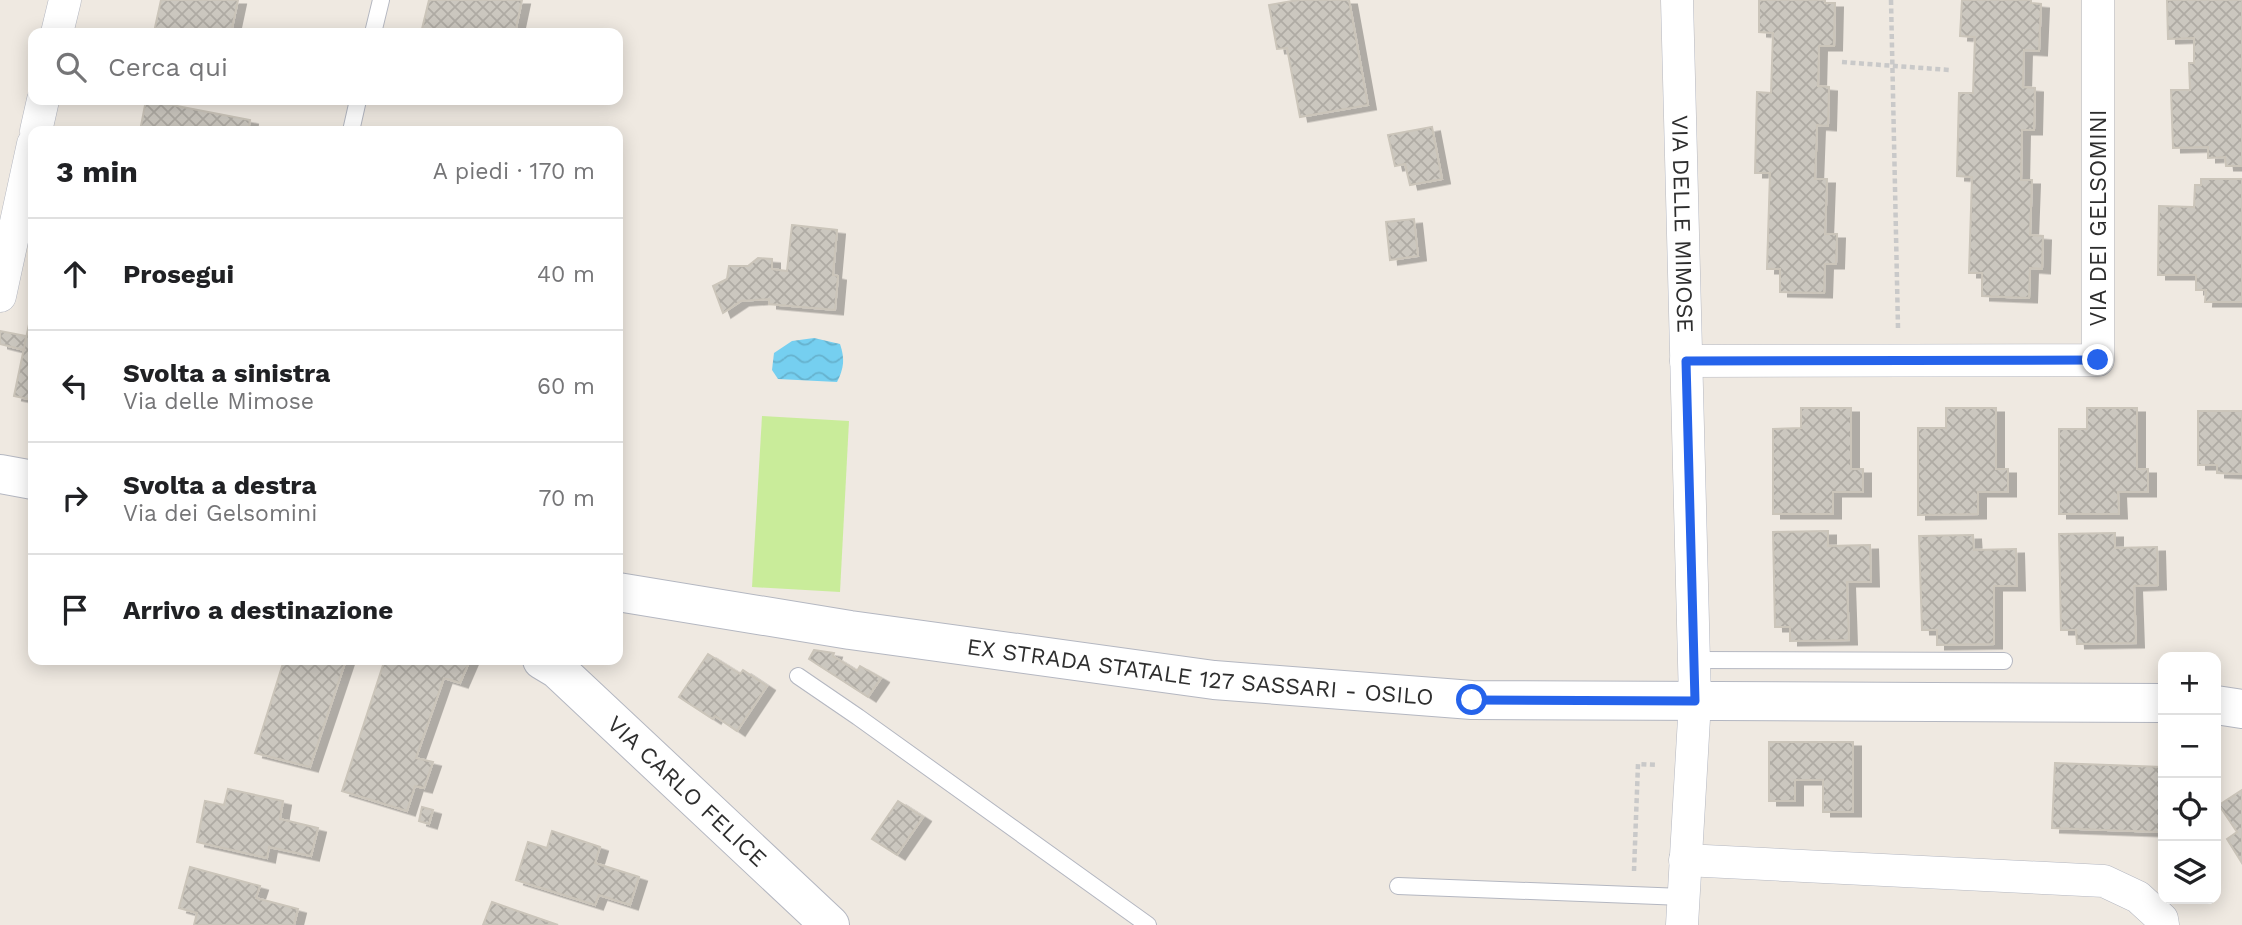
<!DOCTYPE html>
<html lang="it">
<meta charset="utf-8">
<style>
body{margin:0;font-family:"Work Sans",sans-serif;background:#f2f2f2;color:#202124}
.controls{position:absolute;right:21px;bottom:21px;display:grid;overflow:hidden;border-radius:14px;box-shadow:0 4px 18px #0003}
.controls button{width:63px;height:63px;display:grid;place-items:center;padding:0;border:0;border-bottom:2px solid #e0e0e0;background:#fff;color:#202124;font:35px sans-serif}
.stop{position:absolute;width:21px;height:21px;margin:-16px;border:5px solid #2563eb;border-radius:50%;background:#fff}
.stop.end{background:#2563eb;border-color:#fff;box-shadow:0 2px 7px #0008}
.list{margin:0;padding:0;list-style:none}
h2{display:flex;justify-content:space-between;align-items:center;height:91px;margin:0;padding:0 28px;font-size:30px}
h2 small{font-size:23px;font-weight:400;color:#757577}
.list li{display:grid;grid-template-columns:46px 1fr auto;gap:21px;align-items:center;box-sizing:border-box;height:112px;padding:0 28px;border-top:2px solid #e0e0e0}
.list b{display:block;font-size:26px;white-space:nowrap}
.list p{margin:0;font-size:23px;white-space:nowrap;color:#757577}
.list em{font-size:23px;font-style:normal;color:#757577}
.icon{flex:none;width:38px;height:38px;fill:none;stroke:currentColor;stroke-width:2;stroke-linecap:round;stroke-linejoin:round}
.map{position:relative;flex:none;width:2242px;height:925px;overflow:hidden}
.search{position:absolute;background:#fff;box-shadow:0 4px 18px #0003;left:28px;top:28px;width:595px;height:77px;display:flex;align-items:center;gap:18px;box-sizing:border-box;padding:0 24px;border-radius:14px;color:#757577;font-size:26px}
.panel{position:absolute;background:#fff;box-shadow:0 4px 18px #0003;left:28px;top:126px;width:595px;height:539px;border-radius:14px}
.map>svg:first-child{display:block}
.pitch{fill:#c9ec9a}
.water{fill:url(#water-waves)}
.building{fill:url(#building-cross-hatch);stroke:#cbc5ba;stroke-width:2;filter:url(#shadow)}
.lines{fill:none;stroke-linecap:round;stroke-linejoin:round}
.service-casing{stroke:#b4b7c1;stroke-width:18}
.minor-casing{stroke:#b4b7c1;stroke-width:33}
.tertiary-casing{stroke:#b4b7c1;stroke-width:40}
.secondary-casing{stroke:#b4b7c1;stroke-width:40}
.path{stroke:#c9c9c9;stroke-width:4.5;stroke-dasharray:5 3.5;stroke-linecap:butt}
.service{stroke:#fff;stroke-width:16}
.minor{stroke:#fff;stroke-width:32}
.tertiary{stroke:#fff;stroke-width:38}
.secondary{stroke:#fff;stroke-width:38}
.route{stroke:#2563eb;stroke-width:9}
.labels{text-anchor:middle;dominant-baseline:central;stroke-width:7;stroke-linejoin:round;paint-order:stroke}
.street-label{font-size:23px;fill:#2e2e2e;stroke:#fff}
</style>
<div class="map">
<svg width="2242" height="925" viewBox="0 0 2242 925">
<defs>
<pattern id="water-waves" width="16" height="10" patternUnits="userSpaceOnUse" patternTransform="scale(1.75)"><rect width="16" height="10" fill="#75cff0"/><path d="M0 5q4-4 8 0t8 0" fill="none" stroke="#66b2ce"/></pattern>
<pattern id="building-cross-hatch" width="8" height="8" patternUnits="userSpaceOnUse" patternTransform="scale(1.75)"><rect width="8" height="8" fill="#cbc7bf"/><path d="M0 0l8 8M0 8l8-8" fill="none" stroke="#afaba4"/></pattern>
<filter id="shadow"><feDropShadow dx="8" dy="4.5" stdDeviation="0" flood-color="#0004"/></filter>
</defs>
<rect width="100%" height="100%" fill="#efe9e1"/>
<path class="pitch" d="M762,416L849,421L840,592L752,587Z"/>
<path class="water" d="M814,338L840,344C845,359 844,368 837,382L778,379L772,370L774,353L792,341Z"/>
<path class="building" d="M161,0H238L231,33L154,32Z
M429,0H522L515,33H421Z
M1298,0H1349L1368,105L1300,117L1287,48L1277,49L1269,5Z
M1759,0H1825V3H1835L1834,46H1819L1818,86L1829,87L1828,126L1817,125L1815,179H1827L1825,234H1837L1836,264H1825L1824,293L1780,292V269H1767L1770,173H1755L1757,92L1771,93L1773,33L1759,32Z
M1962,0H2031V3L2041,4L2039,51L2024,50L2023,87L2035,88L2034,130H2022L2021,180H2032L2030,235L2043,236L2042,269L2030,268L2029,298L1982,296V273H1969L1972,177L1957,176L1959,93H1973L1975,37L1960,36Z
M2167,0H2242V166H2226L2225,157L2208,158V147L2173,148L2171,90H2190L2189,63H2194V38L2168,39Z
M146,100L250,120L248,131H140Z
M1432,127L1442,179L1410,185L1405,164L1395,166L1388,135Z
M2201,179H2242V302H2205L2206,290H2196V275H2158L2159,206L2194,207L2195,185H2201Z
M1414,219L1418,256L1390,260L1386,222Z
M792,225L837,230L833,275L838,276L835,310L769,304V299L741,301L723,313L713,286L727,279L729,266H748L758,258L772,259V269L787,271Z
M33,305V400L14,396Z
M0,331L26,336L24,350L0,344Z
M1801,408H1851V469H1863V492H1833V514H1773V429L1801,428Z
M1946,408H1996V469H2008V492H1978V514L1918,515V428H1946Z
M2087,408H2137V469H2148V492H2118L2119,514H2059V429H2087Z
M2198,411H2242V474L2217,473V465H2198Z
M1828,531V546L1870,545L1871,582H1847L1849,640L1790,641V627H1775L1773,532Z
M2115,533V548L2157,547L2158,585L2134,586L2136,643L2077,644L2076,630H2061L2059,534Z
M1973,535L1974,550L2016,549L2017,586H1994V644L1937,645V630H1922L1919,536Z
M814,650L834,653L833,656L857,671L860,666L881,678L868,697L809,659Z
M708,654L740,674L743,670L767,686L737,731L715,716L713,719L679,697Z
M284,660H346L310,767L255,753Z
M377,660H470L460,683L444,678L416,758L433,762L424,788L415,786L407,811L342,791L384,662Z
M1769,742H1853V812H1823V780H1795V801H1769Z
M2055,763L2162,767L2160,832L2052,828Z
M228,789L283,801L280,819L318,828L311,856L269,847L267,858L197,842L205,801L224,805Z
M2242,790V863L2227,839L2237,832L2219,805Z
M898,801L923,817L897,855L872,839Z
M422,807L433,810L429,824L419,821Z
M552,831L600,847L595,863L639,877L630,905L599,895L595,905L516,880L528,842L547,848Z
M190,867L260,886L256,898L298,909L294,925H194L197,913L179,908Z
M492,902L558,925H483Z"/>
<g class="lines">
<g class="service-casing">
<path id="service" d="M373,33L381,0
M351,131L358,100
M1694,660L2004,661
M798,676L858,717L1148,925
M1398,886L1683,897"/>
</g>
<g class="minor-casing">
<g id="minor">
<path id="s1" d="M1677,0L1695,701L1682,925"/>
<path d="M57,33L65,0"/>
<path d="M36,131L43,100"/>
<path d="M0,296L33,144"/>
<path d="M1686,361L2098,360V0"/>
<path d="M1685,860L2104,881L2138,897L2162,919L2163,925"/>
</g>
</g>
<g class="tertiary-casing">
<g id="tertiary">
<path id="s2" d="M618,592L850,630L1214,680L1472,700L2163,703"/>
<path d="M2216,705L2242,709"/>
</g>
</g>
<g class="secondary-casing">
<g id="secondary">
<path d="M0,474L33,480"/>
<path id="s3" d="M542,660L557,669L830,925"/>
</g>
</g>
<path class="path" d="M1891,0L1898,328
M1842,62L1949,70
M1634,871L1638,764L1658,765"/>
<use href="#service" class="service"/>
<use href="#minor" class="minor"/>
<use href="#tertiary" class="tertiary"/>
<use href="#secondary" class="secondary"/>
</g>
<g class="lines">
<path class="route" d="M1472,700L1695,701L1686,361L2098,360"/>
</g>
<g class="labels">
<g class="street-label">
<text transform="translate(2098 218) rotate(-90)">VIA DEI GELSOMINI</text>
<text stroke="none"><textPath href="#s1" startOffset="224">VIA DELLE MIMOSE</textPath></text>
<text stroke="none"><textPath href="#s2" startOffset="588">EX STRADA STATALE 127 SASSARI - OSILO</textPath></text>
<text stroke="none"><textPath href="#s3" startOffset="196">VIA CARLO FELICE</textPath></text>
</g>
</g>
</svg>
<div class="controls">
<button>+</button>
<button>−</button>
<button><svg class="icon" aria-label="locate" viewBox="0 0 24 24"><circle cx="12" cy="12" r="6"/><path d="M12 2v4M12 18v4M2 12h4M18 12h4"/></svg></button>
<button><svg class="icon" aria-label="layers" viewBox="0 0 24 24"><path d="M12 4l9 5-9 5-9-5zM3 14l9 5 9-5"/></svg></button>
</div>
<div class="stop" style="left:1472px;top:700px"></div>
<div class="stop end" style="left:2098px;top:360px"></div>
<div class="search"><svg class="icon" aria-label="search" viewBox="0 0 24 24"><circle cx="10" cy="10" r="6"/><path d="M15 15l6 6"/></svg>Cerca qui</div>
<section class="panel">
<h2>3 min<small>A piedi · 170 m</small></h2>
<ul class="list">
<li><svg class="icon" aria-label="ahead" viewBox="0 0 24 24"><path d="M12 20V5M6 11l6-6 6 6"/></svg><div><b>Prosegui</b></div><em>40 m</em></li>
<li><svg class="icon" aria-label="left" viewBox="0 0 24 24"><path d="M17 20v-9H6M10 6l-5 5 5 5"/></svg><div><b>Svolta a sinistra</b><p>Via delle Mimose</p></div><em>60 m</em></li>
<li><svg class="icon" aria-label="right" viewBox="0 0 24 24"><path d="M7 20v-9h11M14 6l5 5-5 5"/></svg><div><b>Svolta a destra</b><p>Via dei Gelsomini</p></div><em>70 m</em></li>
<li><svg class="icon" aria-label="arrive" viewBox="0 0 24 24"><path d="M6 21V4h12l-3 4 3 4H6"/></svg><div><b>Arrivo a destinazione</b></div></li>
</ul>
</section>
</div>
